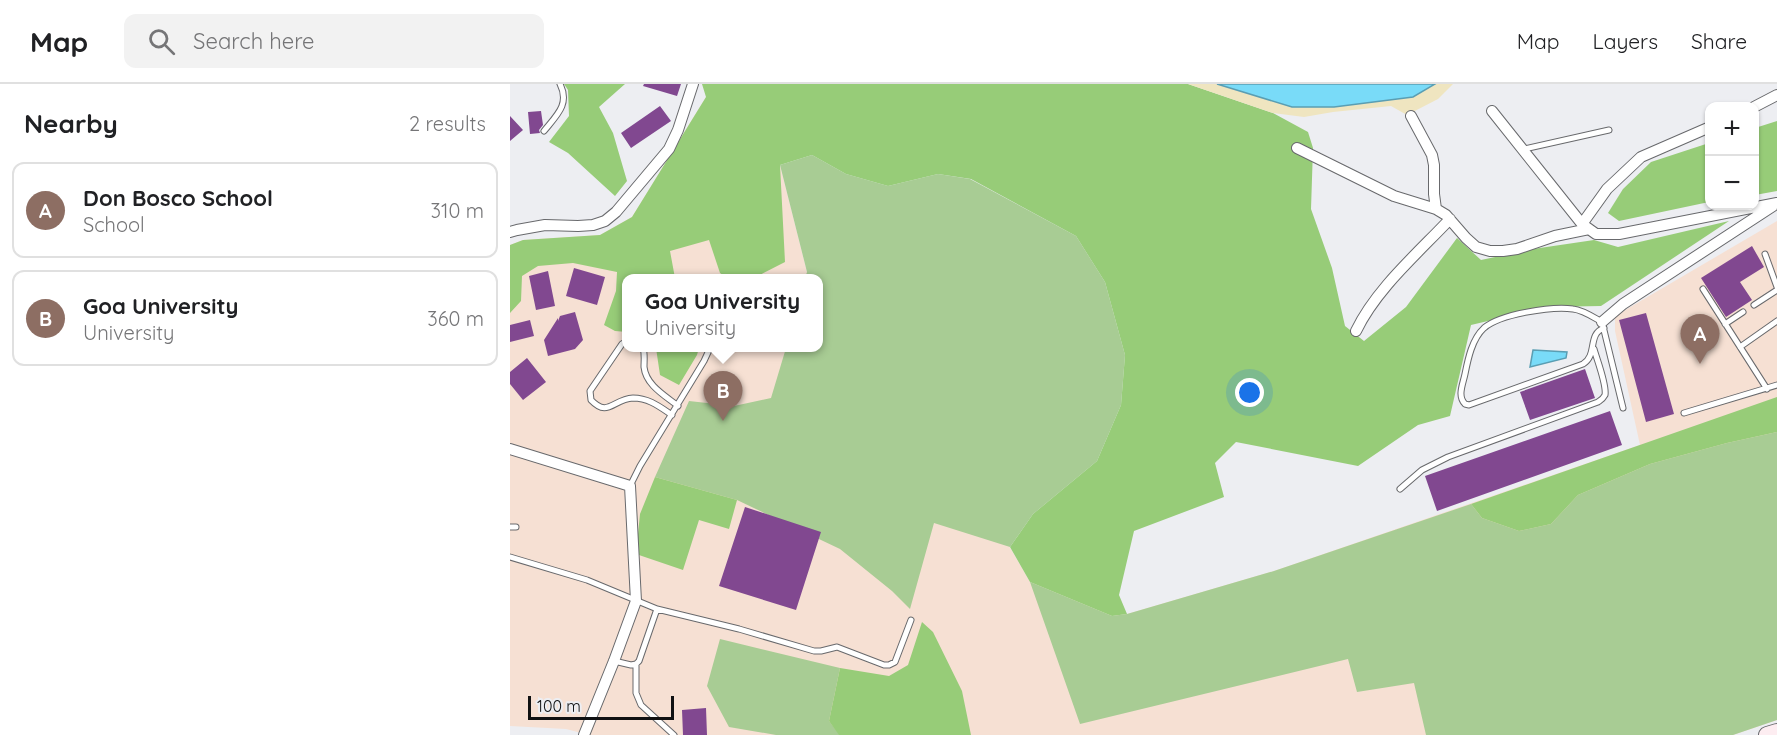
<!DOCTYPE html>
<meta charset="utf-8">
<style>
body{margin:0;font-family:Quicksand,sans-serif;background:#f2f2f2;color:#202124}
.controls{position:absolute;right:18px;top:18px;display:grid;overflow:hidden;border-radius:12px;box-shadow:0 2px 4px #0004}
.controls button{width:54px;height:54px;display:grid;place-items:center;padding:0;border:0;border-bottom:2px solid #e0e0e0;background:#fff;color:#202124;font:30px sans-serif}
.scale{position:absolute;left:18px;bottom:15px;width:146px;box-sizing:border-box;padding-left:6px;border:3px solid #101112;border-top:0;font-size:16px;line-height:21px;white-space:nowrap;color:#101112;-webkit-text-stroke:4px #edeef2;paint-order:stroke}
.you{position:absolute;left:740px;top:309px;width:21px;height:21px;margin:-15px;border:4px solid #fff;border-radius:50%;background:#1a73e8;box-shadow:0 0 0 9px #1a73e833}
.badge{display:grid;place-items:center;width:39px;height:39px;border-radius:50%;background:#111827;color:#fff;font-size:20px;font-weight:700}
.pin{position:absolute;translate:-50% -50px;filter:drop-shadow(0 2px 3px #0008)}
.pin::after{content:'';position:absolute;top:32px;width:21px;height:18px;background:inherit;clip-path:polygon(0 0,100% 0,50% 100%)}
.popup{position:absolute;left:112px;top:190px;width:201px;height:78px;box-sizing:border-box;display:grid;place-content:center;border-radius:12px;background:#fff;filter:drop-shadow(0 2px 4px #0005);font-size:20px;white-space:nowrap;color:#757577}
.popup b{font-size:22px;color:#202124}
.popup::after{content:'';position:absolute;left:50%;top:100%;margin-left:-12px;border:12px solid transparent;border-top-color:#fff}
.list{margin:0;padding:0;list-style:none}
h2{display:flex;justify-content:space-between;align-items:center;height:78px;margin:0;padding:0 24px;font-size:26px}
h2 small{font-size:20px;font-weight:400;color:#757577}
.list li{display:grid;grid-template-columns:39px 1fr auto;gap:18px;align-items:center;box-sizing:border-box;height:96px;margin:0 12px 12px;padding:0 12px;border:2px solid #e0e0e0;border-radius:12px}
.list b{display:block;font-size:22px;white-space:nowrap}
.list p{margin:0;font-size:20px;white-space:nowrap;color:#757577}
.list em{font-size:20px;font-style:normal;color:#757577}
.icon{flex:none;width:33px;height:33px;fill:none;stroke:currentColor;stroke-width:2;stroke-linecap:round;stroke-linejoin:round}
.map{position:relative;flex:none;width:1267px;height:651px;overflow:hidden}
header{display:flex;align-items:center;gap:36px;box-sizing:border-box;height:84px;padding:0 30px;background:#fff;border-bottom:2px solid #e0e0e0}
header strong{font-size:28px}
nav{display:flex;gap:33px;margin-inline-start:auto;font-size:21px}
.search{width:420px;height:54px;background:#f2f2f2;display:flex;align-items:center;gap:15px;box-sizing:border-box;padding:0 21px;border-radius:12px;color:#757577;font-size:22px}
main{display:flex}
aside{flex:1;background:#fff}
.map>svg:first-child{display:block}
.education{fill:#f6e0d3;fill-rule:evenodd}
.green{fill:#a8cc94}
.forest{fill:#97cc78}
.sand{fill:#efe5c0}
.water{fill:#79dbf8;stroke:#5a9eb3;stroke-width:1.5}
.building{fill:#814890}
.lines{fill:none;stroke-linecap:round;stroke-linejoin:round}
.lane-casing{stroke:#68696c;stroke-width:7}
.street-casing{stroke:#68696c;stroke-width:12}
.secondary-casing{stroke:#68696c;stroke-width:18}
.lane{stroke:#fff;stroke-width:5}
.street{stroke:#fff;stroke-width:10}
.secondary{stroke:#fdedf1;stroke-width:16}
</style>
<header>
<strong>Map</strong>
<div class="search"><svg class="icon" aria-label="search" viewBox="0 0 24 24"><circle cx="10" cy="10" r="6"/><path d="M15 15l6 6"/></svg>Search here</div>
<nav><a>Map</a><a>Layers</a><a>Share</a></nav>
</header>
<main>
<aside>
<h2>Nearby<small>2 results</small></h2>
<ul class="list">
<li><span class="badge" style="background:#8d6e63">A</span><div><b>Don Bosco School</b><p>School</p></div><em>310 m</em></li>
<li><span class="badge" style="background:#8d6e63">B</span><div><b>Goa University</b><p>University</p></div><em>360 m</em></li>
</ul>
</aside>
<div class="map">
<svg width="1267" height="651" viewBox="0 0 1267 651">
<rect width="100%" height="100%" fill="#edeef2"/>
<path class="education" d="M196,13L270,81L297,188L379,215L397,286L520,498L602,532L617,530L764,487L1130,361L1105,247V232L1267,137V636L1223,651H79L56,645L0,642V161L13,156L90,151L122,133ZM117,194H309V264H117Z"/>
<path class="green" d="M302,71L336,90L378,102L428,90L460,95L566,152L595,198L615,271L611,321L587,377L523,430L500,463L424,439L400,525L382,507L330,465L227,416L145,393L179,317L224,322L261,314L276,264H309V194H295L297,188L270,81Z
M1267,348V636L1223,651H916L904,599L847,608L838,575L570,640L520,498L602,532L617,530L764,487L961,420L972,434L1009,447L1041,440L1068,411L1140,380L1217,359Z
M210,555L330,584L319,637L330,651H266L219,643L197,602Z"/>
<path class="forest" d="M54,0H115L89,23L103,49L117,97L105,112L58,69L39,58L59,32L58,6Z
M192,0H678L763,29L798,48L803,64L801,125L822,184L835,242L854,257L896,223L947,154L971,176L1023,165L1084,156L1108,163L1219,137L1091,222L1037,223L961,241L940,332L908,341L848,382L726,358L705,379L714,413L624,447L609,511L617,530L602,532L520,498L500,463L523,430L587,377L611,321L615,271L595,198L566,152L461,95L428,90L378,102L336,90L302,71L270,81L275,178L244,194H217L210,189L199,156L160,167L165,194H117V248L105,247L94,241L106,207L107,188L63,179L28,182L12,192L11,217L0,229V161L13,156L90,151L122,133L196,13Z
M1267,37V107L1245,111V44Z
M1199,59V118L1109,137L1098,129L1113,105L1141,78Z
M146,264H189L187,271L169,301L150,291Z
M1267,313V348L1217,359L1140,380L1068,411L1041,440L1009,447L972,434L961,420Z
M145,393L227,416L219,445L189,436L173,486L126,470L130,430Z
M412,538L423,548L452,607L461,651H329L319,637L330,584L379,592L398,581Z"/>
<path class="sand" d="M678,0H707L729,7L883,16L903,13L925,0H943L928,15L897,31L881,22L823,28L794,33L763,29Z"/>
<path class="water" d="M707,0H925L903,13L824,23H782Z
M1023,266L1057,268L1056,274L1020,283Z"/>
<path class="building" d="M134,0H171L167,12L133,2Z
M150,22L161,37L121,64L111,49Z
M31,27L33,41L29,46L30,49L20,50L18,28Z
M0,32L13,46L0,57Z
M1242,162L1254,183L1230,198L1242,216L1216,233L1191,194Z
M64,184L95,193L87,221L56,212Z
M38,187L45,222L26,226L19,192Z
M65,228L73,256L65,265L38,272L34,256L48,234V237L50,232Z
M1136,229L1164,330L1136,338L1109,236Z
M20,236L24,252L0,258V241Z
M17,274L36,298L13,316L0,300V288Z
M1075,285L1085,314L1020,336L1010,308Z
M1100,327L1112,361L927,427L915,392Z
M235,423L311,448L286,526L209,502Z
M196,624L197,651H173L172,626Z"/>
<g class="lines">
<g class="lane-casing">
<path id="lane" d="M34,47C47,31 60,20 50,0
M1014,65L1099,46
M1255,170L1267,203
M1193,205L1257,305
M1244,221L1267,206
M1215,240L1233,228
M1094,244C1077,250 1088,271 1073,280L959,321L955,320C947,312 953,300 955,290C958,275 962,255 974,244C990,230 1042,222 1063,225C1073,226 1083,233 1092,238L1113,324
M117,257L112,260L80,307L81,316C98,334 103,315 123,314C139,314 150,323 162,331
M1230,263L1267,237
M133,264C135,270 134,276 134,283C136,301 154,311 168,322
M1174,329L1267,301
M120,402L130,382L194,277L200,264
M890,405L912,386L938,373L1088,318C1091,316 1093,315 1095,311C1097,301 1087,276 1084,265
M0,443H6
M0,473L77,496L147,525L129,577L126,580L121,581L104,577
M147,525L229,545L304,567H311L327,563L374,581H379L385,578L401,536
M126,580V609L131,621L164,651"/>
</g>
<g class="street-casing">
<path id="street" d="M1244,23L1267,11
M982,27L1072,140
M901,32L922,71L924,81V110L926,125
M1200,43L1131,73L1097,105L1072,140L1086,150H1109L1267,119
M787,64L884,112L926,125L936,131L956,154L966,163L980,167H993L1007,165L1045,152L1079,145
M0,148L7,146L35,141L68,142L83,141L95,137L106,128L159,65L168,46L183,0
M1092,238L1113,220L1263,122
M846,247C866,205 908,169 940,135
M0,365L120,402L126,517L104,577L74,651"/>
</g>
<g class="secondary-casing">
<path id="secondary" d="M1257,651L1267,648"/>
</g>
<use href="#lane" class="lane"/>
<use href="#street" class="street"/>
<use href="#secondary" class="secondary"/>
</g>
</svg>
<div class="controls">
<button>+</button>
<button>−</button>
</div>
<div class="scale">100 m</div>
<div class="you"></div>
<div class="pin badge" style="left:1190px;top:280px;background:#8d6e63">A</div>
<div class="pin badge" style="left:213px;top:337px;background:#8d6e63">B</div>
<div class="popup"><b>Goa University</b>University</div>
</div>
</main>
